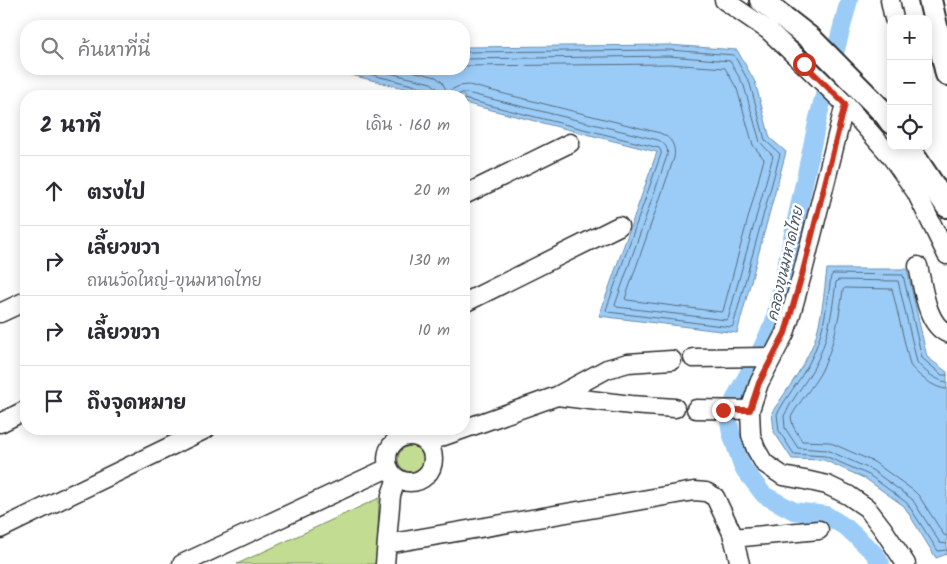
<!DOCTYPE html>
<html lang="th">
<meta charset="utf-8">
<style>
body{margin:0;font-family:Kalam,"Playpen Sans Thai",sans-serif;background:#f7f7f7;color:#2b2b33}
.controls{position:absolute;right:15px;top:15px;display:grid;overflow:hidden;border-radius:10px;box-shadow:0 2px 12px #0003}
.controls button{width:45px;height:45px;display:grid;place-items:center;padding:0;border:0;border-bottom:1px solid #e1e1e2;background:#fff;color:#2b2b33;font:25px sans-serif}
.stop{position:absolute;width:15px;height:15px;margin:-11px;border:4px solid #c8321e;border-radius:50%;background:#fff}
.stop.end{background:#c8321e;border-color:#fff;box-shadow:0 1px 5px #0008}
.list{margin:0;padding:0;list-style:none}
h2{display:flex;justify-content:space-between;align-items:center;height:65px;margin:0;padding:0 20px;font-size:21px}
h2 small{font-size:16px;font-weight:400;color:#7c7c81}
.list li{display:grid;grid-template-columns:32px 1fr auto;gap:15px;align-items:center;box-sizing:border-box;height:70px;padding:0 20px;border-top:1px solid #e1e1e2}
.list b{display:block;font-size:19px;white-space:nowrap}
.list p{margin:0;font-size:16px;white-space:nowrap;color:#7c7c81}
.list em{font-size:16px;font-style:normal;color:#7c7c81}
.icon{flex:none;width:28px;height:28px;fill:none;stroke:currentColor;stroke-width:2;stroke-linecap:round;stroke-linejoin:round}
.map{position:relative;flex:none;width:947px;height:564px;overflow:hidden}
.search{position:absolute;background:#fff;box-shadow:0 2px 12px #0003;left:20px;top:20px;width:450px;height:55px;display:flex;align-items:center;gap:12px;box-sizing:border-box;padding:0 18px;border-radius:20px;color:#7c7c81;font-size:19px}
.panel{position:absolute;background:#fff;box-shadow:0 2px 12px #0003;left:20px;top:90px;width:450px;height:345px;border-radius:20px}
.map>svg:first-child{display:block}
.green{fill:#c2dc92;stroke:#76845e}
.water{fill:#9bccf7;stroke:#6e8ca5}
.lines{fill:none;stroke-linecap:round;stroke-linejoin:round}
.shore{stroke:#586b7d;stroke-width:1}
.canal{stroke:#9bccf7;stroke-width:18}
.minor-casing{stroke:#2b2b2b;stroke-width:21}
.major-casing{stroke:#2b2b2b;stroke-width:26}
.minor{stroke:#fff;stroke-width:18}
.major{stroke:#fff;stroke-width:22}
.route{stroke:#c8321e;stroke-width:6}
.labels{text-anchor:middle;dominant-baseline:central;stroke-width:5;stroke-linejoin:round;paint-order:stroke}
.water-label{font-size:15px;font-style:italic;fill:#4d5b68;stroke:#fff}
</style>
<div class="map">
<svg width="947" height="564" viewBox="0 0 947 564">
<rect width="100%" height="100%" fill="#fff"/>
<filter id="ink" filterUnits="userSpaceOnUse"><feTurbulence type="fractalNoise" baseFrequency=".02" numOctaves="2"/><feDisplacementMap in="SourceGraphic" scale="10" xChannelSelector="R" yChannelSelector="G"/><feConvolveMatrix kernelMatrix="1 2 1 2 8 2 1 2 1" color-interpolation-filters="sRGB"/></filter>
<g filter="url(#ink)">
<path class="green" d="M398 459a13 13 0 1 1 26 0a13 13 0 1 1-26 0Z
M379,498L377,564H237Z"/>
<path class="water" d="M669,45L737,50L755,82L770,138L786,152L737,333L599,316L657,152L464,103V96H436L347,74L352,69H464V47Z
M827,269H907L927,357L947,372V554L936,558L904,506L866,479L824,460L792,459L774,432L772,412C787,390 804,367 814,342C822,319 824,293 827,269Z"/>
<g class="lines">
<path class="shore" d="M464,52L669,50L734,55L750,84L765,140L780,154L733,326L731,327L608,312L606,310L661,154V151L659,148L464,99
M355,69L357,71L428,89L431,92L432,96
M373,69L431,83L437,88L439,96
M404,69L436,77L442,82L447,92L459,86L469,85L660,133C672,138 676,146 674,158L625,299L627,300L721,312L723,311L764,159L753,145L737,89L725,68L669,64L464,66
M456,96L462,93H467L658,140C665,143 669,149 667,156L615,305L617,307L726,320L728,319L773,156L760,142L744,86L730,61L669,56L464,59
M947,375H942L922,358L903,275L833,274L831,276C827,307 823,338 808,365C799,382 786,397 777,414L779,431L794,454L825,456L869,475L907,503L938,551L947,550
M947,382C936,381 923,370 917,362L898,281L838,280L836,282C832,312 828,343 813,369C804,385 792,399 784,416L785,428L798,448L827,450L872,470L912,499L940,543L947,544
M947,389C935,389 917,375 910,365L892,289L845,288L843,290C839,318 834,346 821,372C812,388 799,402 791,417L793,426L802,441L829,442L874,462L914,491L919,496L944,535L947,536"/>
<path class="canal" d="M849,0L818,118L774,322L757,358L737,394L728,415L731,433L743,468L764,495L794,511L826,515L847,528L875,554L881,564"/>
<g class="minor-casing">
<path id="minor" d="M724,0L768,30L804,64L845,104L890,155L916,192L947,255
M890,0L894,19
M845,104L802,275L789,321L785,333L759,383L750,410L751,435L756,449L764,463L783,476L805,480L827,485L848,495L867,508L883,529L906,564
M464,195L570,143
M918,266C923,286 926,324 947,333
M464,303L619,226
M0,313L26,301
M693,358L771,357
M557,396L631,405L675,408
M696,409L750,410
M0,423L26,410
M387 459a23 23 0 1 1 46 0a23 23 0 1 1-46 0Z
M427,442L557,396L607,369L628,363L672,360
M0,529L206,429
M733,538L819,530
M387,544L694,491L706,492L715,497L732,533L740,564
M182,564L388,468
M385,564L391,495L397,478"/>
</g>
<g class="major-casing">
<path id="major" d="M761,0L811,39L886,115L891,122
M930,0L947,74
M907,146L947,206"/>
</g>
<use href="#minor" class="minor"/>
<use href="#major" class="major"/>
</g>
</g>
<g class="lines" filter="url(#ink)">
<path class="route" d="M723,410H750L759,383L785,333L789,320L802,275L841,120L845,104L804,64"/>
</g>
<g class="labels">
<g class="water-label">
<text transform="translate(786 264) rotate(-77)">คลองขุนมหาดไทย</text>
</g>
</g>
</svg>
<div class="controls">
<button>+</button>
<button>−</button>
<button><svg class="icon" aria-label="locate" viewBox="0 0 24 24"><circle cx="12" cy="12" r="6"/><path d="M12 2v4M12 18v4M2 12h4M18 12h4"/></svg></button>
</div>
<div class="stop" style="left:804px;top:64px"></div>
<div class="stop end" style="left:723px;top:410px"></div>
<div class="search"><svg class="icon" aria-label="search" viewBox="0 0 24 24"><circle cx="10" cy="10" r="6"/><path d="M15 15l6 6"/></svg>ค้นหาที่นี่</div>
<section class="panel">
<h2>2 นาที<small>เดิน · 160 m</small></h2>
<ul class="list">
<li><svg class="icon" aria-label="ahead" viewBox="0 0 24 24"><path d="M12 20V5M6 11l6-6 6 6"/></svg><div><b>ตรงไป</b></div><em>20 m</em></li>
<li><svg class="icon" aria-label="right" viewBox="0 0 24 24"><path d="M7 20v-9h11M14 6l5 5-5 5"/></svg><div><b>เลี้ยวขวา</b><p>ถนนวัดใหญ่-ขุนมหาดไทย</p></div><em>130 m</em></li>
<li><svg class="icon" aria-label="right" viewBox="0 0 24 24"><path d="M7 20v-9h11M14 6l5 5-5 5"/></svg><div><b>เลี้ยวขวา</b></div><em>10 m</em></li>
<li><svg class="icon" aria-label="arrive" viewBox="0 0 24 24"><path d="M6 21V4h12l-3 4 3 4H6"/></svg><div><b>ถึงจุดหมาย</b></div></li>
</ul>
</section>
</div>
